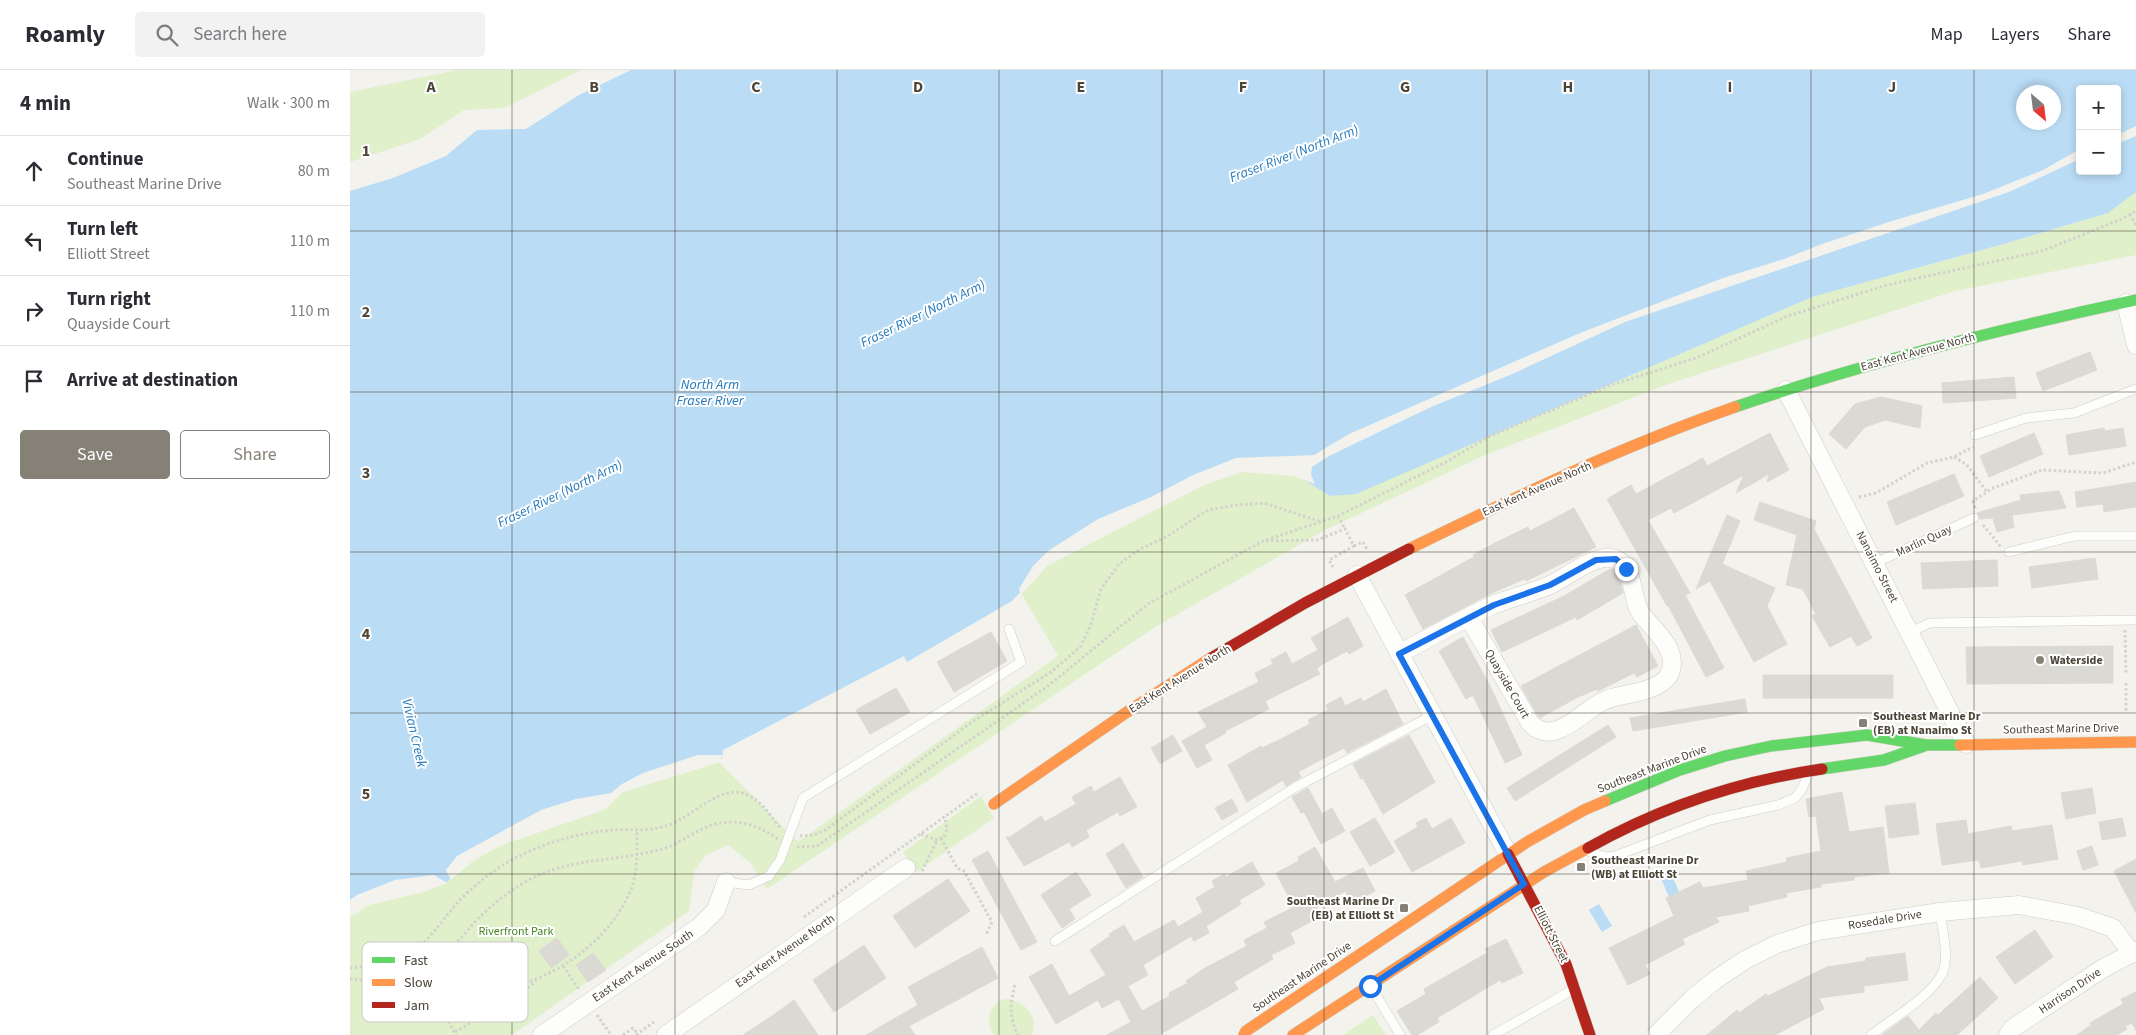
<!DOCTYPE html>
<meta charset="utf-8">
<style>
body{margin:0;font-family:"Source Sans 3",sans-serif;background:#f2f2f3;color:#2b2b33}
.controls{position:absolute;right:15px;top:15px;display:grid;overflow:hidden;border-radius:5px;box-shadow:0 2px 8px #0003}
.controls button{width:45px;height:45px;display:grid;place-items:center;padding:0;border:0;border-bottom:1px solid #e1e1e2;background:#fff;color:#2b2b33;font:25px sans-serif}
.compass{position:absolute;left:1666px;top:15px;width:45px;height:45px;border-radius:50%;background:#fff;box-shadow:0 2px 8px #0003;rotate:152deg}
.stop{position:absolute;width:15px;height:15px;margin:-11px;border:4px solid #1a73e8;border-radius:50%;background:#fff}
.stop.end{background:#1a73e8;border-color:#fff;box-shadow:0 1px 5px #0008}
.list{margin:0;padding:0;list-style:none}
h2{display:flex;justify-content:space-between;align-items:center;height:65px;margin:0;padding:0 20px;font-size:21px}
h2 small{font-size:16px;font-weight:400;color:#7c7c81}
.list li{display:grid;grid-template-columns:32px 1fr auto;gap:15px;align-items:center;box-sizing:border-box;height:70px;padding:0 20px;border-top:1px solid #e1e1e2}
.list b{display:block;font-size:19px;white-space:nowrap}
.list p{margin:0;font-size:16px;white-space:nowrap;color:#7c7c81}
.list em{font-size:16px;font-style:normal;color:#7c7c81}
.actions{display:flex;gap:10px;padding:15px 20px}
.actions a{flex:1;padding:11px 0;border:1px solid #868177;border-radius:5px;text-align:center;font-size:18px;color:#868177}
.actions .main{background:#868177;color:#fff}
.icon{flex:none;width:28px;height:28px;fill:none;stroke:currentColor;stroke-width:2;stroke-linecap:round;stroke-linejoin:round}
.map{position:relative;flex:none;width:1786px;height:965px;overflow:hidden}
header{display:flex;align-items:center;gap:30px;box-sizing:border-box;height:70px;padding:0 25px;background:#fff;border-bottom:1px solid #e1e1e2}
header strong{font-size:24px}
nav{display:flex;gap:28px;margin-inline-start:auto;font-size:18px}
.search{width:350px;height:45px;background:#f2f2f3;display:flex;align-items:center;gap:12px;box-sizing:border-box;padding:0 18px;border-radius:5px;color:#7c7c81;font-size:19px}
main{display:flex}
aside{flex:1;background:#fff}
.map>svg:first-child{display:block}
.green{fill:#e0f0cb;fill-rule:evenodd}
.water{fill:#badcf5;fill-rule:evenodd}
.pier{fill:#f3f2ed}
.building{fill:#dbd9d3;stroke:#dcd9d3}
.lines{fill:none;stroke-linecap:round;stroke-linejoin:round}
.lane-casing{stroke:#d0cdc7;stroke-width:10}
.street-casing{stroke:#d0cdc7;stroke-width:19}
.fast-casing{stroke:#d4cfc3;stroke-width:12}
.slow-casing{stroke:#d4cfc3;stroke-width:12}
.jam-casing{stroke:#d4cfc3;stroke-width:12}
.path{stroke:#d3d2cb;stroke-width:3;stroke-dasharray:2.5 2.5;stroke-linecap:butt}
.lane{stroke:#fdfdfc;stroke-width:9}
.street{stroke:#fdfdfc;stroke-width:18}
.fast{stroke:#63d668;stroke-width:11}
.slow{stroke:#ff974d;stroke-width:11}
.jam{stroke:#b3261e;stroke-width:11}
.route{stroke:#1a73e8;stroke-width:6}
.grid{fill:none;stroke:#4c4437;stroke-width:1;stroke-opacity:0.55}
.poi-dot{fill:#868177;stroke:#fff;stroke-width:2}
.labels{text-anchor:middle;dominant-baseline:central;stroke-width:4;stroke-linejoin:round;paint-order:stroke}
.street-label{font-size:12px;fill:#4c4437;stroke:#fff}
.poi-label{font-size:12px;font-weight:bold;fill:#4c4437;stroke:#fff;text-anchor:start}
.park-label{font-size:12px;fill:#478523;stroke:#fff}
.water-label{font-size:14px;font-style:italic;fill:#2379bb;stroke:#fff}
.key{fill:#fff;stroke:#c9c7c3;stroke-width:1}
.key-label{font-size:14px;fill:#4c4437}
.grid-label{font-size:16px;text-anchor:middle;font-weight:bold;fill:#4c4437;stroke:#fff;stroke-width:4;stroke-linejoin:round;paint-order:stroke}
</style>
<header>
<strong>Roamly</strong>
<div class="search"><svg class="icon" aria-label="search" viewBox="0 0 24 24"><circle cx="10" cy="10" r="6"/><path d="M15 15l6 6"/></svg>Search here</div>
<nav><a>Map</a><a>Layers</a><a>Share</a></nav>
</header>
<main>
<aside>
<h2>4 min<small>Walk · 300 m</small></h2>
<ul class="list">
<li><svg class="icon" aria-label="ahead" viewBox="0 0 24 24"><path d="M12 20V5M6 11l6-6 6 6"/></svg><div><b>Continue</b><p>Southeast Marine Drive</p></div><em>80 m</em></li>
<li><svg class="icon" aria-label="left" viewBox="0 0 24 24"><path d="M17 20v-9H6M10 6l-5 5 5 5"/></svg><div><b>Turn left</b><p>Elliott Street</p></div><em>110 m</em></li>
<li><svg class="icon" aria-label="right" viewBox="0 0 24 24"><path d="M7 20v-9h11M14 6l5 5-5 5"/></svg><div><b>Turn right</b><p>Quayside Court</p></div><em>110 m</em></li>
<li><svg class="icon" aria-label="arrive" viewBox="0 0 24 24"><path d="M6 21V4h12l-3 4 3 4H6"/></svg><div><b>Arrive at destination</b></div></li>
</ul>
<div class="actions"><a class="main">Save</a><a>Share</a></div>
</aside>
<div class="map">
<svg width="1786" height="965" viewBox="0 0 1786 965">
<rect width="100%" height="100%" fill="#f3f2ed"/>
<path class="green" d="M107,0H231L154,38L114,40L70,69L0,92V22Z
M1730,101H1767L1786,121V185L1605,221L1318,314L1133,386L975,460L805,557L417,819L400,793L378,775L355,786L344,802L339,841L162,965H0V844L20,833L114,794L152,774L272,719L367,690L448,772L708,586L671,523L696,494L853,414ZM1780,126L1758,143L1657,173L1462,227L1032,412L1479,216Z
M631,726L644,748L566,802L553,782Z
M654,929C674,930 689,945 682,965H644C634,951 639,936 654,929Z
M1023,945L1036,965H993Z"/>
<path class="water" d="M281,0H1786V122L1758,143L1657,173L1462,227L1006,424L980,426L945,404L891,399L853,414L696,494L662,531L557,592L554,586L373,680L372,689L272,719L152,774L114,794L98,811L70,822L20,833L0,844V121L43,108L96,86L127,60L176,59L229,25ZM1730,19H1767V101H1730ZM1674,22H1704V52H1674Z
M1320,801L1329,822L1319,827L1310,806Z
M1249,834L1262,856L1252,862L1239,840Z"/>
<path class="pier" d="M1786,56V66L1767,74V65Z
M1730,79V89L1659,122L1275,252L1160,305L1081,337L979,386L962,397L961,405L965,414L944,406L892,402L854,415L697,496L671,525L669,519L683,496L698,481L748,449L801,427L843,405L886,388L964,385L999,364L1230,263L1373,208L1434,189L1472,174L1545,150L1633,124L1693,100Z
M348,685H372L371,692L273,722L254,740L152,775L123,791L101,810L96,800L107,786L191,740L226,729L261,723L272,714L293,703Z
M84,805L97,813L74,822L19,835L0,847V830L7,825L45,810Z"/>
<path class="building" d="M1740,282L1747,300L1693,321L1686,303Z
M1664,307L1666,328L1593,333L1592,313Z
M1531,327L1572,336L1570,358L1535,350L1515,357L1496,379L1479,364L1505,334Z
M1754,358L1755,361L1773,358L1776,376L1719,385L1716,365Z
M1420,363L1439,400L1417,412L1419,404L1386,423L1394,405L1324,443L1321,438L1298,450L1340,523L1335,525L1374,598L1356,607L1318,535L1317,536L1257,429L1281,415L1286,424L1353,388L1357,396Z
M1684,363L1693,384L1639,407L1630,386Z
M1604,404L1614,426L1546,455L1537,432Z
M1786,412V437L1754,442L1753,434L1727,437L1725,422Z
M1709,421L1716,438L1662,445L1664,457L1647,462L1643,448L1630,449L1627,443L1671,430L1670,425Z
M1410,432L1466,451L1464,459L1522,568L1507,576L1501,566L1480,577L1462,546L1466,544L1453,519L1436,515L1447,465L1404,450Z
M1224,438L1246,477L1176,511L1174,509L1142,523L1073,559L1055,525L1124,487L1123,485L1145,473L1178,457L1180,461Z
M1377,445L1390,451L1372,494L1425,518L1417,536L1437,574L1404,592L1360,511L1346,519Z
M1745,488L1748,509L1682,518L1679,497Z
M1647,490L1648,516L1573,519L1571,493Z
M1260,499L1263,500L1270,512L1273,523L1227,550L1226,547L1152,582L1141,560L1214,526Z
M998,547L1013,576L999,584L997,581L971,595L967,599L970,604L915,631L919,639L875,661L876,663L854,675L862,690L847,698L832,671L857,657L848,642L909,612L905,603L923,594L921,590L936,582L942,594L968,580L961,568Z
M1286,555L1308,596L1287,607L1284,603L1248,621L1247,619L1226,628L1190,648L1188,646L1171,616Z
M641,562L657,591L604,622L587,592Z
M1113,567L1140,616L1172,685L1155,693L1123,625L1116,629L1089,581Z
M1763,576V613L1617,614L1616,577Z
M1413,605H1543V628H1413Z
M546,618L560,642L520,664L506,640Z
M1036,619L1053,654L997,683L994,678L978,686L948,702L951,707L936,716L933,710L897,732L878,695L911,676L912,678L931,669L960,654L958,650L978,640L976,635L991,627L995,636L1011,628L1013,632Z
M1395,629L1397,642L1283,661L1280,648Z
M1258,655L1266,667L1165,731L1157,718Z
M823,665L832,681L810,694L801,678Z
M1059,665L1085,712L1033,744L1013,708L1011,709L1003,694Z
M770,707L787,737L770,746L768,742L736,760L739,767L722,777L719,772L674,796L656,767H660L691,746L695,752L726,734L722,727L741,716L744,722Z
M958,718L972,744L982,738L995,761L971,774L954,742L951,743L942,727Z
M1742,718L1746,743L1716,749L1711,723Z
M1492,722L1499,762L1533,757L1539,803L1504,807V810L1471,814V817L1436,823L1437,827L1398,836L1399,841L1366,847L1369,852L1332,869L1335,874L1295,895L1300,904L1278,915L1259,878L1324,846L1316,828L1350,812L1353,818L1398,810L1396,801L1437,792L1436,788L1471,781L1466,746L1459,747L1456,729Z
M882,729L888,741L872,750L865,738Z
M1565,733L1569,764L1539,768L1535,736Z
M1025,748L1045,782L1020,796L1000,762Z
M1076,748L1082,759L1101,748L1115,773L1062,802L1044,771L1068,757L1066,753Z
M1772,748L1776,766L1752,770L1749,752Z
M1616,750L1618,764L1661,756L1662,761L1702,755L1708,789L1673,795L1672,791L1631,798L1629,790L1592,795L1586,754Z
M773,773L793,807L776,818L756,784Z
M1742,776L1748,795L1733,800L1727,781Z
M965,777L985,812L1013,798L1025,821L1002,834L995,821L965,839L969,847L940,863L945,873L921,885L923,889L884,912L888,919L809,965H757L781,952L769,929L752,938L748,930L706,954L679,907L702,894L719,926L756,905L740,880L760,866L759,864L774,855L784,872L824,850L828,857L853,842L846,828L865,817L862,811L874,804L876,807L902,792L915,815L889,830L891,834L856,856L859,863L844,871L841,866L793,895L798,905L778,916L792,941L820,926L819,923L838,913L836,911L855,898L897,876L894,870L917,858L914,852L944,837L926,803L949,791L948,787Z
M638,781L687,872L671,880L622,790Z
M1786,789V843L1764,801Z
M726,802L741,825L719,839L725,849L712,858L691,825Z
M598,809L620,841L565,878L543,846Z
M1685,860L1703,887L1665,914L1646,887Z
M207,868L219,885L201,898L189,881Z
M1156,869L1173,903L1152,913L1150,910L1087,948L1089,952L1067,965H1062L1047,941L1076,924L1074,919L1137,883L1135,879Z
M514,875L536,908L484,942L463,910Z
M632,877L648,908L559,956L565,965H516L568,935L558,917Z
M243,883L256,900L238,912L226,895Z
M1555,883L1558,910L1514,916V922L1469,928L1474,939L1425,965H1357L1387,940L1389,943L1416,924L1418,926L1477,897L1516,891V888Z
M1630,907L1648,928L1607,965H1532L1558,946L1569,960L1586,943L1588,945Z
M1786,922V961L1782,953L1775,956L1777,959L1767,965H1727L1741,955L1740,953L1773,934L1771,929Z
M444,930L468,965H393L422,946Z"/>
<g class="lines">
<g class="lane-casing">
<path id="lane" d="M1625,365L1676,348L1724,343L1786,319
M1659,482L1725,466H1786
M1525,493L1624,448
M1560,562L1580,553L1786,550
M1240,782L1256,787L1265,786L1360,750L1428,735L1445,728L1452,719L1458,705
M376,812L399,815L419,806L430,790L453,728L671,592L659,559
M705,871L944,718L1083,645
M1022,918L1050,965
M1143,965L1226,918
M1521,965C1542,949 1580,927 1592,904C1600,888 1592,859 1590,842"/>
</g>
<g class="street-casing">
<path id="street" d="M1776,233L1786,275
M1436,320L1616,674
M1007,505L1158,784
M1049,584C1080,567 1111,550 1143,535C1162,527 1182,523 1200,515C1217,507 1247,482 1265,489C1286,496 1280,530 1292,545C1304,560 1327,578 1321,600C1315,622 1276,623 1258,629C1239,636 1226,654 1207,660C1196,664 1187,660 1180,653L1119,548
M192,965L349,857L366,840L376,812
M316,965L556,798
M1306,965L1342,929L1365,910L1395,890L1427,874L1468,861L1590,842L1669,835L1728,846L1763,858L1782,884
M1658,965L1663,958L1752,899L1786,881"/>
</g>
<g class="fast-casing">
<path id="fast" d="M1385,337C1517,292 1650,259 1786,230
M1472,699L1534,690L1574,676
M1255,731L1330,700L1375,686L1421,676L1517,665L1576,675H1610"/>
</g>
<g class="slow-casing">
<path id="slow" d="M1059,479C1165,427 1273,376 1385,337
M1610,675L1786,672
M644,734L777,642L861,588
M894,965L896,961L1177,772L1234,740L1255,731
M943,965L1194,802L1238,778"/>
</g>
<g class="jam-casing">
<path id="jam" d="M861,588L955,533L1059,479
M1238,778C1311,737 1390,711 1472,699
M1158,784L1216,894L1240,965"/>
</g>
<path class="path" d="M1780,144L1786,155
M1604,387L1617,395L1637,422
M1509,427L1526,423L1577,393L1604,387L1623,377
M1625,438L1623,431L1643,418L1692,400L1753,403L1786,392
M988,446L995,459
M1633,455L1651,477
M916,471L967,470L995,459L1004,476L979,490L983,497
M1004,476L1013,472L1017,479
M1775,560L1776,603
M1776,613V643
M571,764L587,770L594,767L597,759L595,747
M450,766L463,765L474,761L622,652L701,602L730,577L740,557L751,519L769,494L790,479L816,467L858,440L886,435L914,433L969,451
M591,768L607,798L614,801L642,852L636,865
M447,777L467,776L698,616L798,534L913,471L988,446L1096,392L1138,367L1261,315L1346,288L1438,246L1537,215L1692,181L1772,149L1786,141
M572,801L587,770
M454,847L628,723
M61,883C82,903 115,920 146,920C151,920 158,917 164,916C213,904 263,866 282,817C288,800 287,778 287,761
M213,896L230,921
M75,897L76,909L106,965
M0,898C20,896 44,894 62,882C81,869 93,849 108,832C120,819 134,808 148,798C183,776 221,764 262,760C281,759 300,762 319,755C344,746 375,708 403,728C414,735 423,749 431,759
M0,909C19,910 41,913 60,906C89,896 107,872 126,851C141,835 158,822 177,811C219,787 267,792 312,779C333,773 349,756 371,753C392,749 411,757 428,769
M665,915C660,933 659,948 668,965
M247,945L261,965
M105,962L171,924L186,911
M273,965L283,958L288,964
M286,965L304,952"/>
<use href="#lane" class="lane"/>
<use href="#street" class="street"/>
<use href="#fast" class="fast"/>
<use href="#slow" class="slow"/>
<use href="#jam" class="jam"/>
</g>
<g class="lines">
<path class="route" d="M1020,916L1174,814L1049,584L1144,535L1200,515L1246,490L1266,489L1276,499"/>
</g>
<path class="grid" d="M162,0V965M325,0V965M487,0V965M649,0V965M812,0V965M974,0V965M1137,0V965M1299,0V965M1461,0V965M1624,0V965M0,161H1786M0,322H1786M0,482H1786M0,643H1786M0,804H1786"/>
<g class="poi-dot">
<circle cx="1690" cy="590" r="5"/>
<rect x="1508" y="648" width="10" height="10" rx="2.5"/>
<rect x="1226" y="792" width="10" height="10" rx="2.5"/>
<rect x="1049" y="833" width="10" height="10" rx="2.5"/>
</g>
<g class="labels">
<g class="street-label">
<text transform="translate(1568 282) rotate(-15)">East Kent Avenue North</text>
<text transform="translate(1187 419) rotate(-24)">East Kent Avenue North</text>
<text transform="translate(1574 471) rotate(-25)">Marlin Quay</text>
<text transform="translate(1527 497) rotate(63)">Nanaimo Street</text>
<text transform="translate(830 609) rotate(-32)">East Kent Avenue North</text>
<text transform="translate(1157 614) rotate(60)">Quayside Court</text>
<text transform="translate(1711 659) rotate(-1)">Southeast Marine Drive</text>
<text transform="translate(1302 699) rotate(-21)">Southeast Marine Drive</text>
<text transform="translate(1535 850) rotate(-9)">Rosedale Drive</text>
<text transform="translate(1201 864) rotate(63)">Elliott Street</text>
<text transform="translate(435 881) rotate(-35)">East Kent Avenue North</text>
<text transform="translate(293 896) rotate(-34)">East Kent Avenue South</text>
<text transform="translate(952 907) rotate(-34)">Southeast Marine Drive</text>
<text transform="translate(1720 921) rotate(-34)">Harrison Drive</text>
</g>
<g class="poi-label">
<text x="1700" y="590">Waterside</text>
<text x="1523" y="646">Southeast Marine Dr<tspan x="1523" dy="14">(EB) at Nanaimo St</tspan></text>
<text x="1241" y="790">Southeast Marine Dr<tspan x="1241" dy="14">(WB) at Elliott St</tspan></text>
<text x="1044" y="831" text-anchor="end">Southeast Marine Dr<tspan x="1044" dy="14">(EB) at Elliott St</tspan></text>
</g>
<g class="park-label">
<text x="166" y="861">Riverfront Park</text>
</g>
<g class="water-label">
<text transform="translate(944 84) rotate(-21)">Fraser River (North Arm)</text>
<text transform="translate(573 244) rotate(-26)">Fraser River (North Arm)</text>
<text x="360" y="315">North Arm<tspan x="360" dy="16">Fraser River</tspan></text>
<text transform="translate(210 424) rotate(-26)">Fraser River (North Arm)</text>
<text transform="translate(64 663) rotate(77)">Vivian Creek</text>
</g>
</g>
<rect x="12" y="872" width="166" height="80" rx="8" class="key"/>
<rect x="22" y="887" width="23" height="6" fill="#63d668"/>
<rect x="22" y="909" width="23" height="7" fill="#ff974d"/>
<rect x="22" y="932" width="23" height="6" fill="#b3261e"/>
<g class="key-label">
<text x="54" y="895">Fast</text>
<text x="54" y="917">Slow</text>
<text x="54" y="940">Jam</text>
</g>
<g class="grid-label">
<text x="81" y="22">A</text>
<text x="244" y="22">B</text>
<text x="406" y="22">C</text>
<text x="568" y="22">D</text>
<text x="731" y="22">E</text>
<text x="893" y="22">F</text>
<text x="1055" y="22">G</text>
<text x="1218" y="22">H</text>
<text x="1380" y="22">I</text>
<text x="1542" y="22">J</text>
<text x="16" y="86">1</text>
<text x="16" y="247">2</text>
<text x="16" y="408">3</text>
<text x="16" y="569">4</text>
<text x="16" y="729">5</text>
</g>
</svg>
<div class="controls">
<button>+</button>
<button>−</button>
</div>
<svg class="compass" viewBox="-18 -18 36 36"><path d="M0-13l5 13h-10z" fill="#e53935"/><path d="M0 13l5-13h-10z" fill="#7c7c81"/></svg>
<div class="stop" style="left:1020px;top:916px"></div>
<div class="stop end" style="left:1276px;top:499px"></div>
</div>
</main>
